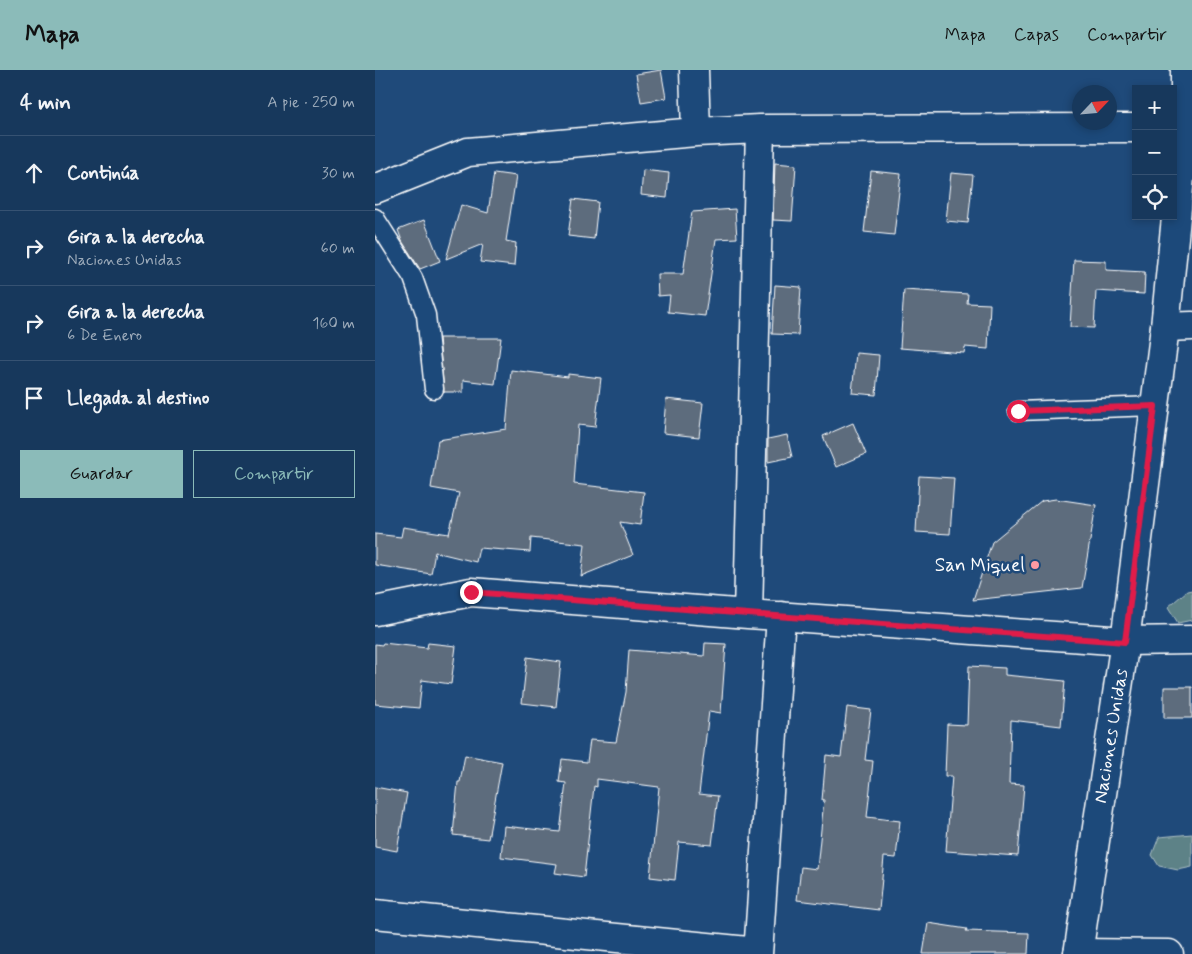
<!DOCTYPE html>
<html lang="es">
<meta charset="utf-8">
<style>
body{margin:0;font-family:Mynerve,sans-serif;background:#203f62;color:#f1f3f6}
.controls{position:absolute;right:15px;top:15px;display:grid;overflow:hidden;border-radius:0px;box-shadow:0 2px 8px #0003}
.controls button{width:45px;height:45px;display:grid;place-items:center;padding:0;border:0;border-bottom:1px solid #365272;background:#17385c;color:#f1f3f6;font:25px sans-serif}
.compass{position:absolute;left:697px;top:15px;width:45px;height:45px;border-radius:50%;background:#17385c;box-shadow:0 2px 8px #0003;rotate:64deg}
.stop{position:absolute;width:15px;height:15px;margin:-11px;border:4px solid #e11d48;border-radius:50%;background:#fff}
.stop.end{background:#e11d48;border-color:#fff;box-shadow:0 1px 5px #0008}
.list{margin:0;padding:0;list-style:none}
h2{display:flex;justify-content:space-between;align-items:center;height:65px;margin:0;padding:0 20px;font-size:21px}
h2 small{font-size:16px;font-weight:400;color:#9eacbb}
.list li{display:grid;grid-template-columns:32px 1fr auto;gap:15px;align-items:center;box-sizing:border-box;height:75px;padding:0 20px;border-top:1px solid #365272}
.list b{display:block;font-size:19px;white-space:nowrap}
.list p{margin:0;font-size:16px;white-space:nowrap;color:#9eacbb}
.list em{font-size:16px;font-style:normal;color:#9eacbb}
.actions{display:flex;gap:10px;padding:15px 20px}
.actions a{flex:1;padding:11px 0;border:1px solid #8bbbb9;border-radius:0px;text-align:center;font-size:18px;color:#8bbbb9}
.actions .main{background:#8bbbb9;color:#111}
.icon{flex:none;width:28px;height:28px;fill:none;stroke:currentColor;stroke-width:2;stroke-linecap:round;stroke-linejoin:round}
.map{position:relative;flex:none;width:817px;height:884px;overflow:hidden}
header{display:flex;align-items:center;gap:30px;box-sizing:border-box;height:70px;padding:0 25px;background:#8bbbb9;color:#111}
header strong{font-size:24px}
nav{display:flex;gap:28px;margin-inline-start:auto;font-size:18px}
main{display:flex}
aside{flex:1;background:#17385c}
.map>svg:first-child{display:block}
.green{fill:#5d8287;stroke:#aec0c3}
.building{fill:#5d6c7d;stroke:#fff}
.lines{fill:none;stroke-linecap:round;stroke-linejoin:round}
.service-casing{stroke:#fff;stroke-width:21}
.minor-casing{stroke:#fff;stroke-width:31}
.tertiary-casing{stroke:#fff;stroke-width:31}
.service{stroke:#1f4a7a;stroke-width:18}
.minor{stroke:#1f4a7a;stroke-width:28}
.tertiary{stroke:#1f4a7a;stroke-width:28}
.route{stroke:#e11d48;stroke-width:6}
.poi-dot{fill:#ff9aa2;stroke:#1f4a7a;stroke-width:2}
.labels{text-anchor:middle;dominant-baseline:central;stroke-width:5;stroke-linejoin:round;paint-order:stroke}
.poi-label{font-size:19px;fill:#fff;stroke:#1f4a7a;text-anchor:end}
.street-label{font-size:19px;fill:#fff;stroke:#1f4a7a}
</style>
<header>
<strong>Mapa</strong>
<nav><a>Mapa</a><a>Capas</a><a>Compartir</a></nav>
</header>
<main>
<aside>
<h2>4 min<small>A pie · 250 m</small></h2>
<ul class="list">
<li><svg class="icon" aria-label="ahead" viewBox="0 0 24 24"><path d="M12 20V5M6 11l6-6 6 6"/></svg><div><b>Continúa</b></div><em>30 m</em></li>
<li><svg class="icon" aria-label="right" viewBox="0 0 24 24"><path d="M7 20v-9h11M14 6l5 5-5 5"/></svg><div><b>Gira a la derecha</b><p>Naciones Unidas</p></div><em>60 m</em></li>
<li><svg class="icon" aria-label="right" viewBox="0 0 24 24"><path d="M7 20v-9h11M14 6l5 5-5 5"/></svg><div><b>Gira a la derecha</b><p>6 De Enero</p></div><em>160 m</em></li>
<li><svg class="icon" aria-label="arrive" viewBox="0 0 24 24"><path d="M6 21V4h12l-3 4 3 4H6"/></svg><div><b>Llegada al destino</b></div></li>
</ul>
<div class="actions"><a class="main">Guardar</a><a>Compartir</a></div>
</aside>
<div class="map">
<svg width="817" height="884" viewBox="0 0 817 884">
<rect width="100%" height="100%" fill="#1f4a7a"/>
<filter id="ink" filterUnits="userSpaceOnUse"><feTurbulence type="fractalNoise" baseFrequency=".02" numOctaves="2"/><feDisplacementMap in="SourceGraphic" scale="10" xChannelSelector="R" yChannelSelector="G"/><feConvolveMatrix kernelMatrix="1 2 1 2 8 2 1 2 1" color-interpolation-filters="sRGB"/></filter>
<g filter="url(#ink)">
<path class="green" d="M812,521L817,520V550L803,553L793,537Z
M817,764V797L803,800L784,796L777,785L784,767Z"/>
<path class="building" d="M286,0L291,28L266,32L261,4Z
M400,93L421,95L417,151L398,150Z
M268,100L294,103L292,128L266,125Z
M496,101L526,104L519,165L489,162Z
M119,103L141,106L131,171L141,173L139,196L105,192L108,174L71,189L86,135L113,143Z
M576,103L598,105L593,153L571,151Z
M198,129L223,132L219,169L193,166Z
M360,139L362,168L341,169L330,246L293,242L295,225L283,226L282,204H308L317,142Z
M49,150L65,191L45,199L27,171L23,160Z
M699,190L731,191V200L770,202L769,224L721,221L719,258L695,257Z
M400,215L426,217L423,265L397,264Z
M529,220L593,224L592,233L615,234L613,279L590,277L589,283L525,278Z
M64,268H126L120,314L88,310V322H69Z
M481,283L504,285L501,325L477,323Z
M136,300L193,307V304L226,308L220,357L203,355L199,414L269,422L265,455L245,452L258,485L206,506L210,474L156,468L155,482L104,478L101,492L60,482L56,504L0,495V464L26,467L28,457L74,464L84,423L56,418L63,370L131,359Z
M291,329L328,333L324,367L288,363Z
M478,353L491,384L461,397L448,366Z
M412,365L417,387L393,392V369Z
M544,406L579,408L575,464L541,462Z
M681,429L721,435L707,518L598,530L617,472L667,431Z
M8,573L52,578L53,573L81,576L76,614L47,610L44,638L0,634V574L7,575Z
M330,573L351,574L346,643L334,641L324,724L343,726L337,775L304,772L300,810L275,807L284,717L222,709V717L219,716L209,807L180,803L182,794L126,787L129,756L185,762L191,713L184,712L187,689L212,692L215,670L241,672L251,622L254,580L329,586Z
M152,587L186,592L181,637L147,633Z
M594,596L630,598V605L690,611L686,656L636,650L634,714L649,715L643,786L571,781L577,706H570L572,654L592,655Z
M789,617H817V648H789Z
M472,637L496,640L490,690L498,691L492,747L525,751L521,788L509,787L504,840L422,830L426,797L442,799L449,730H447L451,685L466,687Z
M90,685L127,692L113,769L78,765L83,712H85Z
M0,717L32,723L22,781L0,777Z
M553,853L592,859L591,861L654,863L653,884H548Z"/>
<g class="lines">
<g class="service-casing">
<path id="service" d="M0,148L38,208L51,245L59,319
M643,341L780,336"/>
</g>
<g class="minor-casing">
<path id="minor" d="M319,0L321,62
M0,119L93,82L321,62L385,59L761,58
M790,257L817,256
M0,541L96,522L373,544L750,571L817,570
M373,544L385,59
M0,844L383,882
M703,883L794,884
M383,884L406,546"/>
</g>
<g class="tertiary-casing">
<path id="tertiary" d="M703,884L750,571L790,257L810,58V0"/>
</g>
<use href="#service" class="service"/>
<use href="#minor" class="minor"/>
<use href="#tertiary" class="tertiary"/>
</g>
</g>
<g class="lines" filter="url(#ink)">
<path class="route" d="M96,522L373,544L750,572L780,336L643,341"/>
</g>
<circle class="poi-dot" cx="660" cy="495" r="5"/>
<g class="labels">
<g class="poi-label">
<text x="650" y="495">San Miquel</text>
</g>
<g class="street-label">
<text transform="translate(736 666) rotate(-81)">Naciones Unidas</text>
</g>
</g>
</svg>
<div class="controls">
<button>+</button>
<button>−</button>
<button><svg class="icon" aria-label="locate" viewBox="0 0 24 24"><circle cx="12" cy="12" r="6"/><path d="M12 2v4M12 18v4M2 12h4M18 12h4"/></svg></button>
</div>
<svg class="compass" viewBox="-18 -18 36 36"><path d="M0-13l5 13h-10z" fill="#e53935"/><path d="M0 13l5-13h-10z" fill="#9eacbb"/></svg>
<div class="stop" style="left:643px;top:341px"></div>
<div class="stop end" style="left:96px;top:522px"></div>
</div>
</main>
